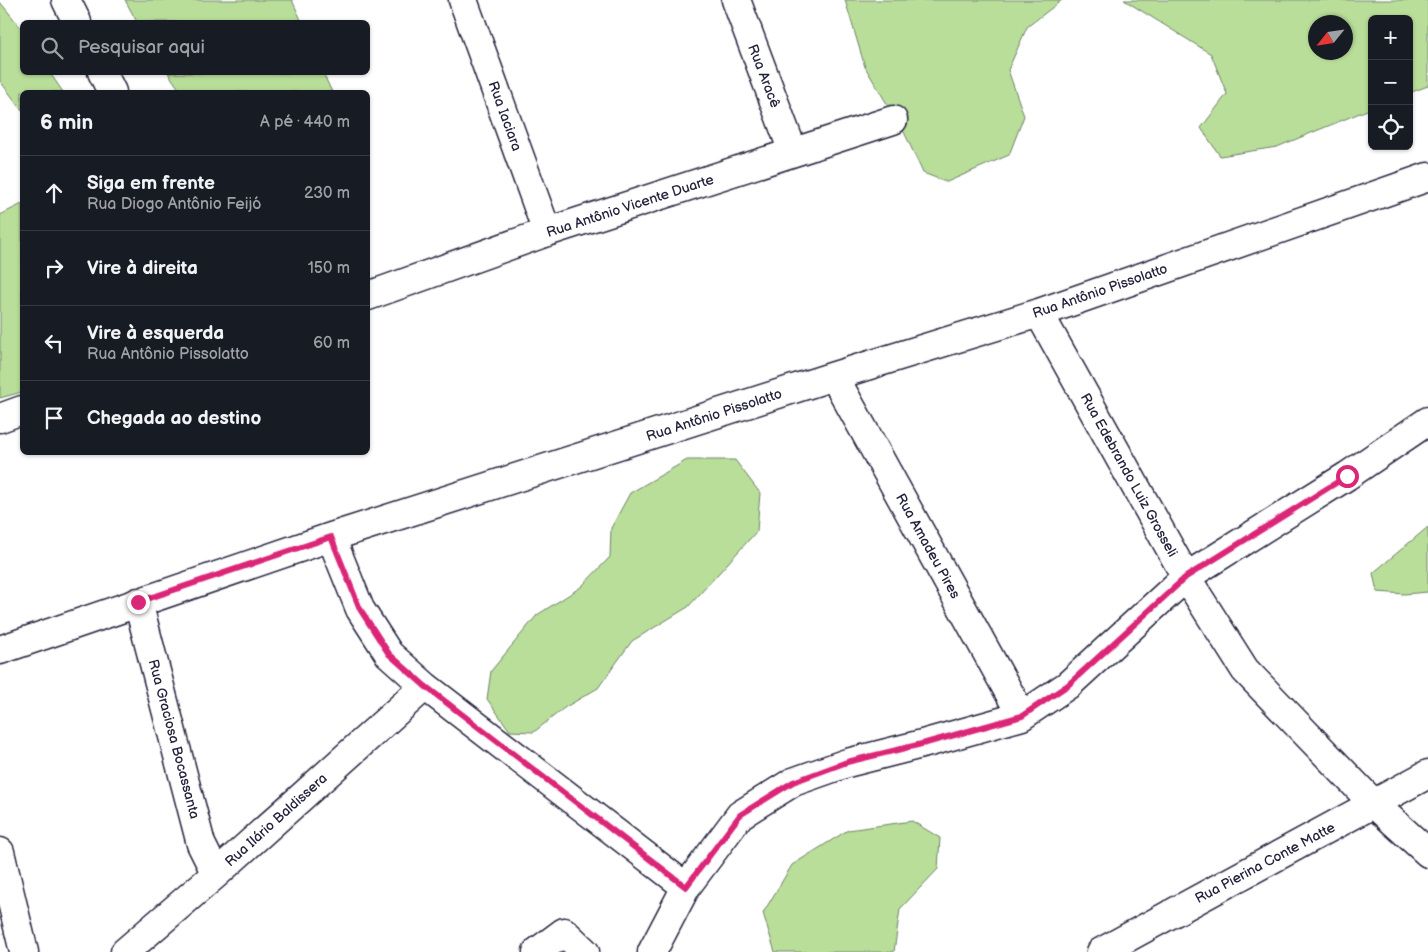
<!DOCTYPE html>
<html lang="pt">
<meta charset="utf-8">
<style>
body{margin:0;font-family:"Balsamiq Sans",sans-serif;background:#242831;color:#f1f3f6}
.controls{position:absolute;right:15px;top:15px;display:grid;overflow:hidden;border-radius:8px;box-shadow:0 1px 4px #0004}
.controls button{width:45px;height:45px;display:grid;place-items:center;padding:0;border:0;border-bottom:1px solid #363941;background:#171b24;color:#f1f3f6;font:25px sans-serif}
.compass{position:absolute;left:1308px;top:15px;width:45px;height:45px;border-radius:50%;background:#171b24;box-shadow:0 1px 4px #0004;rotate:240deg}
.stop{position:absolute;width:15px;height:15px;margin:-11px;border:4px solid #db2777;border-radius:50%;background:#fff}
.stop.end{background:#db2777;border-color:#fff;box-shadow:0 1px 5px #0008}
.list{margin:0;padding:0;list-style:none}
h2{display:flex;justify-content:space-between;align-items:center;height:65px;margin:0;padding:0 20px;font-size:21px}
h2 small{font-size:16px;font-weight:400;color:#9ea1a6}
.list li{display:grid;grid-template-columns:32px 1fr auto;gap:15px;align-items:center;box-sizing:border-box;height:75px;padding:0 20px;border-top:1px solid #363941}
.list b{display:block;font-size:19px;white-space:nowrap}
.list p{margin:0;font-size:16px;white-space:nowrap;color:#9ea1a6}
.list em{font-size:16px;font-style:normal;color:#9ea1a6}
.icon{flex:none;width:28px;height:28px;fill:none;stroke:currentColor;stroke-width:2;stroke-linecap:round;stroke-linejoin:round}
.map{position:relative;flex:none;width:1428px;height:952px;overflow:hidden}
.search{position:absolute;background:#171b24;box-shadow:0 1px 4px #0004;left:20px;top:20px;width:350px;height:55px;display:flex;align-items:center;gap:12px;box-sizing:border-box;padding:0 18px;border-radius:8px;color:#9ea1a6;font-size:19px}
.panel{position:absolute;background:#171b24;box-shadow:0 1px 4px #0004;left:20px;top:90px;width:350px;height:365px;border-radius:8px}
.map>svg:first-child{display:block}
.green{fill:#b9de99;stroke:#6e806a;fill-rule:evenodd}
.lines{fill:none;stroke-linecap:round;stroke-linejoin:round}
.street-casing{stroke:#22223b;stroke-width:31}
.street{stroke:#fff;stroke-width:28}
.route{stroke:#db2777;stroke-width:6}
.labels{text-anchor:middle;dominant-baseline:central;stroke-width:4;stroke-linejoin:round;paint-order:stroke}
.street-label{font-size:14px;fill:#22223b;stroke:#fff}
</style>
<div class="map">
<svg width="1428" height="952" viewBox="0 0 1428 952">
<rect width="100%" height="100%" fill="#fff"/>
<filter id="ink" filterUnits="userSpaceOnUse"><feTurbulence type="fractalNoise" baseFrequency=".02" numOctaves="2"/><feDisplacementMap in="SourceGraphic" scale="10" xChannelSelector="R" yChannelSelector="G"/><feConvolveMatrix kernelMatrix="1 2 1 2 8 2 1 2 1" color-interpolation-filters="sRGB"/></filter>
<g filter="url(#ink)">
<path class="green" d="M125,0H292L302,22H137Z
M845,0H1062L1027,27L1008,70L1024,116L1009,155L947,182L923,173L905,134L865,67Z
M1124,0H1428V86L1409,93V19H1372V108L1277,147L1220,156L1201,128L1227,94L1211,54ZM1316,22H1346V52H1316Z
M0,2L22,29V72L50,73L63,92H22V110L0,81Z
M168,73H323L332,92H181Z
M22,204V392L0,398V215Z
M687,460H735L760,493L757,531L688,607L632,641L598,688L564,708L534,732L510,731L487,699L491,671L537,615L581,587L610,557L611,528L630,493Z
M1428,527V592L1404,594L1377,592L1373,573Z
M912,821L940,838L938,869L900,909L894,952H775L763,913L792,865L848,830Z"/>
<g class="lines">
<g class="street-casing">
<path id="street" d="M66,0L77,22
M463,0L547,232
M736,0L793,152
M102,72L112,92
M368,296L547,232L893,120
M1039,313L1186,577L1245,670L1374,804L1428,853
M834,376L1022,716
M0,418L22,410
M331,537L360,609L389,654L425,686L686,887
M138,602L201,844L216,874
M0,650L331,537L834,376L1039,313L1428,177
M0,852L24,952
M125,952L216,874L425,686
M537,952L564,932L585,952
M652,952L686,887L740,815L793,782L847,763L926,743L1022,716L1068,685L1186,577L1347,476L1428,421
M1101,952L1428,774"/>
</g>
<use href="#street" class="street"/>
</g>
</g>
<g class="lines" filter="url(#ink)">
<path class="route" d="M138,602L331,537L360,609L389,654L425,686L686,887L740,815L793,782L847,762L926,743L1022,716L1068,685L1186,577L1347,476"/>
</g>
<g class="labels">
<g class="street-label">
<text transform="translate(764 76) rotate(69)">Rua Aracê</text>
<text transform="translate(505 116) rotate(70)">Rua Iaciara</text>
<text transform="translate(630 206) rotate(-18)">Rua Antônio Vicente Duarte</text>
<text transform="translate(1100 291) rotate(-19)">Rua Antônio Pissolatto</text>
<text transform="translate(714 415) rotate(-18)">Rua Antônio Pissolatto</text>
<text transform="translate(1129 475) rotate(61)">Rua Edebrando Luiz Grosseli</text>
<text transform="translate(928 546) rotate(61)">Rua Amadeu Pires</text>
<text transform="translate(174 739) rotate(75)">Rua Graciosa Bocassanta</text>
<text transform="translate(276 820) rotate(-42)">Rua Ilário Baldissera</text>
<text transform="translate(1265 863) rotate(-28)">Rua Pierina Conte Matte</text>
</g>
</g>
</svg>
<div class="controls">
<button>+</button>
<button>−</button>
<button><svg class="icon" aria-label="locate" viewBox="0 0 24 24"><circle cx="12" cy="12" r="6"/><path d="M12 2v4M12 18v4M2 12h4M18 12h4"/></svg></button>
</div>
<svg class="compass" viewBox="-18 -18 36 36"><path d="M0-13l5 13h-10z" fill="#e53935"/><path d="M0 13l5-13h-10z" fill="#9ea1a6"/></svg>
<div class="stop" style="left:1347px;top:476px"></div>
<div class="stop end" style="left:138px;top:602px"></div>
<div class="search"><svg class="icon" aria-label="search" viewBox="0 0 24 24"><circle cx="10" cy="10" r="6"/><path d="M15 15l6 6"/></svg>Pesquisar aqui</div>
<section class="panel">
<h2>6 min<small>A pé · 440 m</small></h2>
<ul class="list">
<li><svg class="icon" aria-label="ahead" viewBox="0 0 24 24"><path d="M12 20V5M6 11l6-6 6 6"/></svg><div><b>Siga em frente</b><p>Rua Diogo Antônio Feijó</p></div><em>230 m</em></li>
<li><svg class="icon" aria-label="right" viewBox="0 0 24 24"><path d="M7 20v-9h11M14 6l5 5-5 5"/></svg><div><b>Vire à direita</b></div><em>150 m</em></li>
<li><svg class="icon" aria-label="left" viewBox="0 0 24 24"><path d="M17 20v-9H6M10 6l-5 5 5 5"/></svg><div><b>Vire à esquerda</b><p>Rua Antônio Pissolatto</p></div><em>60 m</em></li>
<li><svg class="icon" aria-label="arrive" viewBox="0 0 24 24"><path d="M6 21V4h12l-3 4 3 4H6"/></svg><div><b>Chegada ao destino</b></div></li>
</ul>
</section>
</div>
